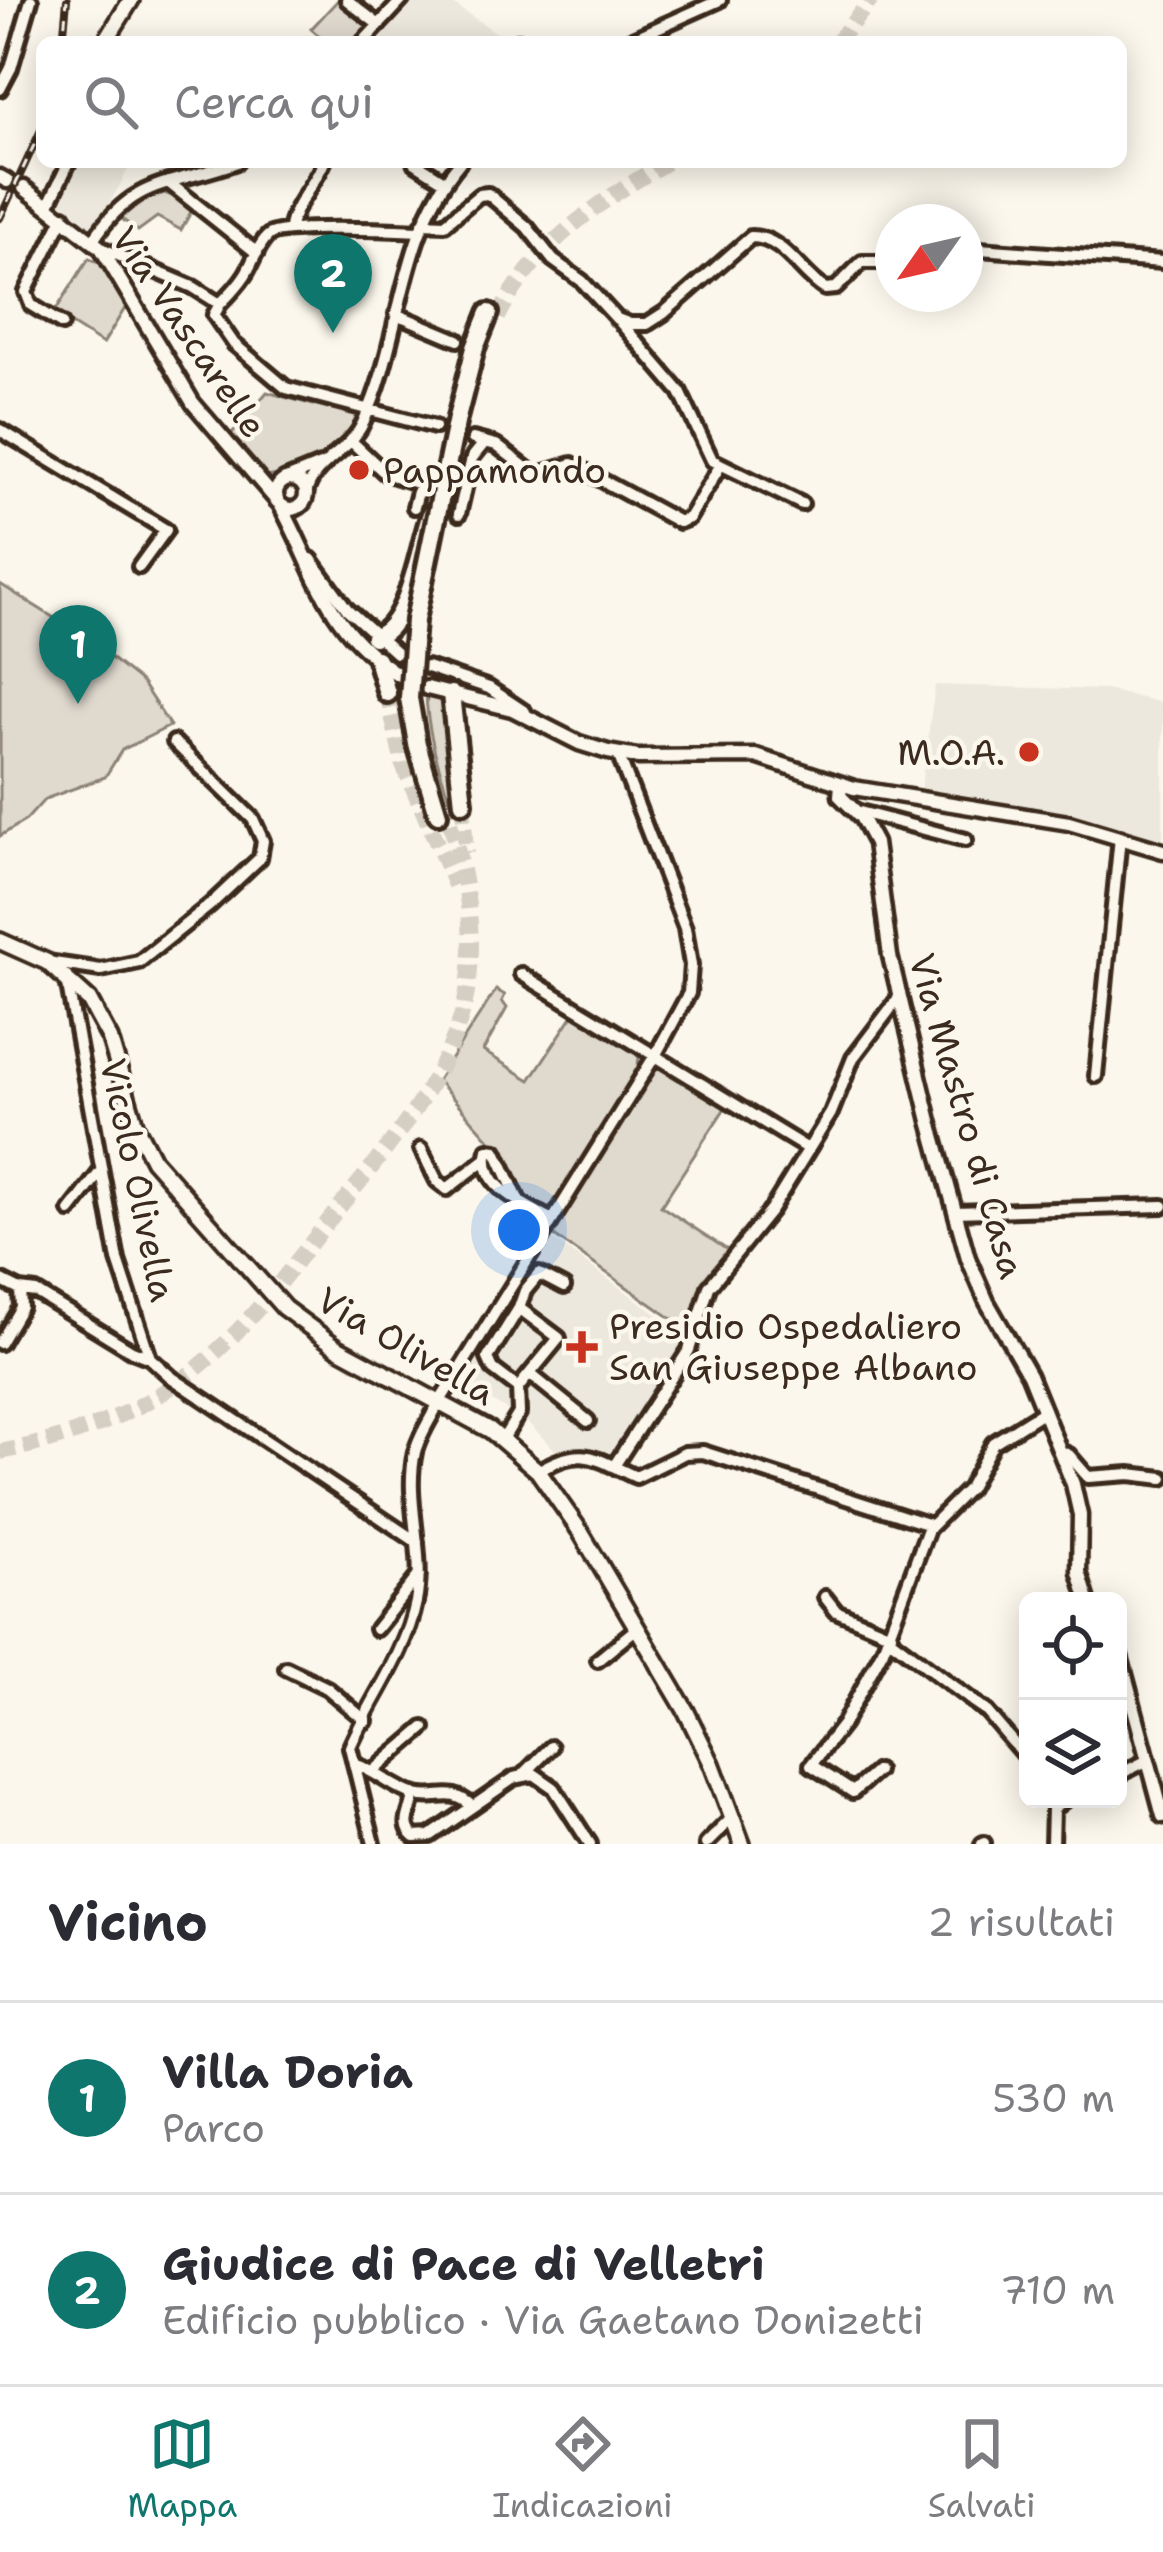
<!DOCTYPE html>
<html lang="it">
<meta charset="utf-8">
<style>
body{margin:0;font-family:"Shantell Sans",sans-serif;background:#f7f7f7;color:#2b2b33}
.controls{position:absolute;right:36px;bottom:36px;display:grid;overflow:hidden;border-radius:18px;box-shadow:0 6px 30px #0003}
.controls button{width:108px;height:108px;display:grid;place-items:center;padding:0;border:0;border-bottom:3px solid #e1e1e2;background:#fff;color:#2b2b33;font:60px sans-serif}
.compass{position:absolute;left:875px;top:204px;width:108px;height:108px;border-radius:50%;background:#fff;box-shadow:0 6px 30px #0003;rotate:236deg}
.you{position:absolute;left:519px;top:1230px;width:42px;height:42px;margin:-30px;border:9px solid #fff;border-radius:50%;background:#1a73e8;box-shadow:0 0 0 18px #1a73e833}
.badge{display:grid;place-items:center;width:78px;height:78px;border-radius:50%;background:#0f766e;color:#fff;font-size:39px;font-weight:700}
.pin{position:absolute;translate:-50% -99px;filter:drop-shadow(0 3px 6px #0008)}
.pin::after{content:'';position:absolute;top:63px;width:42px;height:36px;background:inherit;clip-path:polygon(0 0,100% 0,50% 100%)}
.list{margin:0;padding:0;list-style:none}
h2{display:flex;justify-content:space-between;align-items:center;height:156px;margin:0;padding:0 48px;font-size:51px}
h2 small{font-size:39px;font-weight:400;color:#7c7c81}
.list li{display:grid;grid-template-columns:78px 1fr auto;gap:36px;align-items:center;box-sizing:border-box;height:192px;padding:0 48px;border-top:3px solid #e1e1e2}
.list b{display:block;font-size:45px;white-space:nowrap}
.list p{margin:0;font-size:39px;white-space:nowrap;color:#7c7c81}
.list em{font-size:39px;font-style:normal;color:#7c7c81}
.icon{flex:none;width:66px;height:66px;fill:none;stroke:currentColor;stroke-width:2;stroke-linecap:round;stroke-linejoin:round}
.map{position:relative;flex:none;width:1163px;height:1844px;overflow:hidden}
.search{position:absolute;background:#fff;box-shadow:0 6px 30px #0003;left:36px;right:36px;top:36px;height:132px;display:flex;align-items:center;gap:30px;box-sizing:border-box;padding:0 42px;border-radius:18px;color:#7c7c81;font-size:45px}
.sheet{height:540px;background:#fff}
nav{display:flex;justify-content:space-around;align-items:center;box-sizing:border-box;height:168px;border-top:3px solid #e1e1e2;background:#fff;font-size:33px;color:#7c7c81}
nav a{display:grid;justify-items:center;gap:6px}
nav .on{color:#0f766e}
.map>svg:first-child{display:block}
.built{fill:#ede8dd}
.green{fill:#dfd9ce;stroke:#8d8276;stroke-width:3}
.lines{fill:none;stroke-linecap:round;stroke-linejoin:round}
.trunk-tunnel{stroke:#d5cec3;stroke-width:16;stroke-dasharray:16 8;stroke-linecap:butt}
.minor-casing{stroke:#3b2a1e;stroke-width:20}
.tertiary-casing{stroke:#3b2a1e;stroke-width:21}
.secondary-casing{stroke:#3b2a1e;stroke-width:22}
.trunk-casing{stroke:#3b2a1e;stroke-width:26}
.minor{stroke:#fbf7ec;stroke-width:10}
.tertiary{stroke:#fbf7ec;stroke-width:12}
.secondary{stroke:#fbf7ec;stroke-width:14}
.trunk{stroke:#fbf7ec;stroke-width:16}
.rail-casing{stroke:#3b2a1e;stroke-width:8}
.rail{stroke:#fbf7ec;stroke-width:3;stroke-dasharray:9;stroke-linecap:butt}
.trunk-bridge-casing{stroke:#3b2a1e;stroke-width:26;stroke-linecap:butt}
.trunk-bridge{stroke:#fbf7ec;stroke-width:16}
.poi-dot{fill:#c8321e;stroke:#fbf7ec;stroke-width:4.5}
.labels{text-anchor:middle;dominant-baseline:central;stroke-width:9;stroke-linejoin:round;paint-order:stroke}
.street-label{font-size:36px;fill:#3b2a1e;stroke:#fbf7ec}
.poi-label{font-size:36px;fill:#3b2a1e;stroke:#fbf7ec;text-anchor:start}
</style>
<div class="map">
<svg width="1163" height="1844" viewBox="0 0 1163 1844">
<rect width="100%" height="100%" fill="#fbf7ec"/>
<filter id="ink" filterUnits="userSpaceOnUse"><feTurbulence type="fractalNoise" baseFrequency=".00833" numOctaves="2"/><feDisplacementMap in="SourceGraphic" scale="24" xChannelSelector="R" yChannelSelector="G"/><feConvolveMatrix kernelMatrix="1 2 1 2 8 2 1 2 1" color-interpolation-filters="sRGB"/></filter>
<g filter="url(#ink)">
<path class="built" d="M410,0H447L500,35L494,42H372Z
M82,162H120L130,166L98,225L92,230L54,204L71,166Z
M935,685L1106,690L1163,703V843L1085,819L921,788Z
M547,1235L686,1335L679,1359L612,1457L587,1452L563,1458L517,1412L508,1411L459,1381Z"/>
<path class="green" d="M338,0H343L373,25L357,42H326L311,29Z
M164,193L176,197L192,210L181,230L157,217L138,231L119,217L136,203Z
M89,258L101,263L127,305L103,344L54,313Z
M267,392L313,405L314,402L361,416C342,453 307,472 265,477L227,439Z
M0,584L83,636L141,682L170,726L122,750L105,777L45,799L26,820L0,836Z
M426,690L441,696L448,709L457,806L452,807C439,768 426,731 426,690Z
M496,990L505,995L502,1001L507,1008L483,1051L530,1080L573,1015L634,1050L639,1058L637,1071L548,1212L521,1198L496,1147L437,1080Z
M657,1063L725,1108L661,1206L732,1253L704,1289L688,1330L550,1233Z"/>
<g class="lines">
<path class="trunk-tunnel" d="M837,42L871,0
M498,317C536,243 597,203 667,162
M387,693L403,765L455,885
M463,803L466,853
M0,1452C67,1439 129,1418 184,1378C241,1337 283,1278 326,1224C380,1155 451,1081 467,992C478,931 464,870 447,812"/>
<g class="minor-casing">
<path id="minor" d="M347,0L379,25
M517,41L533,42
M363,42L402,0
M626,42L720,0
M0,89L11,68L31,0
M414,162L444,181
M168,182L257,253
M49,204L69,162
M423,223L445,224L479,195L488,194L527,227L553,260L582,281L617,319L630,324H647L664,313L751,237C784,237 800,274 825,289L836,288L862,262H893
M290,228C292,208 315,184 324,162
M94,239C135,176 173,186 237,162
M101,248L193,287L220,304
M965,248L1163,262
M220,304L214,315L234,344L286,388L435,427
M220,304C229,295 238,286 245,275C253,263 258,244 269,235C281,225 398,230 420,231
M396,314L458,340
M620,322L680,392L712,460L802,504
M62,324L31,305L26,292L64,216
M0,430L166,530L139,567
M473,439L496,445L535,475L572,464L679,522L689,518L720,466
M351,441L385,473L420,484L414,507
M286,479L320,465
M306,494C312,463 350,452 363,423C403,340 397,237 460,162
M459,514L472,458L485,442
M311,559L347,609L396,653
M427,667L489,688L525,712
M856,811L966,840
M47,962L101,970L139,962L210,905L260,858L263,841L253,819L174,742
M521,974L808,1149
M67,980L118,1260L150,1358L171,1377L417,1542
M1096,1076L1120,837
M421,1149L437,1181L447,1189L486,1159
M519,1201L496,1151L488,1150C478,1187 526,1205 552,1220
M70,1211L101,1171
M955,1212L1163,1206
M0,1280L20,1290L36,1292L132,1351L150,1358
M519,1308L525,1291L539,1274L564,1287
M0,1343L21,1307L20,1290
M530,1374L588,1421
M503,1439L519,1413L518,1388L559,1338L519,1308L488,1358L493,1369L518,1388
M1060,1451L1069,1455L1088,1477L1130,1474L1163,1478
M616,1463L689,1350L709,1287L771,1210L831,1113L853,1058L900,996
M538,1471C583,1444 596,1459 636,1477L685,1453L703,1452L930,1525
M825,1597L836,1611L891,1634
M376,1629L419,1575
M889,1638L987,1712L1028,1760
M598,1660L637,1628
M286,1668L327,1688L366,1721
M354,1764C377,1771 394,1789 416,1795C441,1801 449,1786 472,1806
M375,1770L424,1728
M877,1771L853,1792L811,1765L843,1724L883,1650L928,1529L969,1488L993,1443L1044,1411
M524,1774L551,1747
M1118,1775L1148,1760
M414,1794C413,1811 399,1824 415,1837L430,1836L514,1778L534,1774L554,1788L590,1844
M374,1844L350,1747C371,1698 405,1656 416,1602C426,1552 404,1501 415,1452C420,1434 431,1418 440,1401L656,1054L689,993L691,965L685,928L618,754
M706,1844L732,1818
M982,1844L984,1843
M1052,1844L1053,1809L1066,1799"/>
</g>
<g class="tertiary-casing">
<path id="tertiary" d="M0,177L7,181
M24,188L101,248L193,403L278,502
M276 494a15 15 0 1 1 30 0a15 15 0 1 1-30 0Z
M281,506C320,579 325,628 402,677
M427,688L512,709L579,743L608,752L638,757L756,756L854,788L1069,823L1163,851
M841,784L840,796L861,817L875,843L890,956L930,1121L968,1258L987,1302L1029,1375L1073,1484L1080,1515L1079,1572L1088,1601
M1118,1649L1163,1816"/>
</g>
<g class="secondary-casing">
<path id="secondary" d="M105,42L131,0
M0,941L47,962L89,1000L110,1039L136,1127L153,1160L284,1308L338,1348L490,1430L538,1471L580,1531L686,1711L712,1764L742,1844"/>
</g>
<g class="trunk-casing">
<path id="trunk" d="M457,418L475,348L489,313
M374,637C409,629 419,547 431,514
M377,659L387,693
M451,694L463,803
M409,698L417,744L438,814"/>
</g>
<use href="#minor" class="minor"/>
<use href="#tertiary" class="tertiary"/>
<use href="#secondary" class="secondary"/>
<use href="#trunk" class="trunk"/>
<g class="rail-casing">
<path id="rail" d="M63,42L67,0
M0,218L42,128"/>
</g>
<use href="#rail" class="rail"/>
<g class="trunk-bridge-casing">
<path id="trunk-bridge" d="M409,698L415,620L457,418"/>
</g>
<use href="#trunk-bridge" class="trunk-bridge"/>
</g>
</g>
<g class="poi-dot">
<circle cx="359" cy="470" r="12"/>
<circle cx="1029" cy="752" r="12"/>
<path d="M576 1329h12v12h12v12h-12v12h-12v-12h-12v-12h12z"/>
</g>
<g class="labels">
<g class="street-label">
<text transform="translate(189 332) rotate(56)">Via Vascarelle</text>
<text transform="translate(967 1116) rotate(74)">Via Mastro di Casa</text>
<text transform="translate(138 1180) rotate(78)">Vicolo Olivella</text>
<text transform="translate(406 1346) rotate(30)">Via Olivella</text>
</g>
<g class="poi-label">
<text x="383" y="470">Pappamondo</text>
<text x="1005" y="752" text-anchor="end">M.O.A.</text>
<text x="609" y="1326">Presidio Ospedaliero<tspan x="609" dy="41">San Giuseppe Albano</tspan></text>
</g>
</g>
</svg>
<div class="controls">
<button><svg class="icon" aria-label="locate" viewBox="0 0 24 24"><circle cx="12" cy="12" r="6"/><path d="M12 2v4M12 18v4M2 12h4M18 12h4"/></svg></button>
<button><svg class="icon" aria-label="layers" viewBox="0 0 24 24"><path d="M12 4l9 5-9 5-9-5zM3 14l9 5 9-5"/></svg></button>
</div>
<svg class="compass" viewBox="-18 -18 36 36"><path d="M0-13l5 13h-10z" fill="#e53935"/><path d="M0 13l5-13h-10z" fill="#7c7c81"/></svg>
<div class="you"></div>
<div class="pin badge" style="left:78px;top:704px">1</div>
<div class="pin badge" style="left:333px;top:333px">2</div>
<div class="search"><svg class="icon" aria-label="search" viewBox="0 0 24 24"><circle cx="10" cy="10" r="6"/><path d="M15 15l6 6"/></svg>Cerca qui</div>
</div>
<section class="sheet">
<h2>Vicino<small>2 risultati</small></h2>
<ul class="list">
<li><span class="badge">1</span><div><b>Villa Doria</b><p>Parco</p></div><em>530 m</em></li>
<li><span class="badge">2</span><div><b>Giudice di Pace di Velletri</b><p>Edificio pubblico · Via Gaetano Donizetti</p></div><em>710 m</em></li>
</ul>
</section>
<nav>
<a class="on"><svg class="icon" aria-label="map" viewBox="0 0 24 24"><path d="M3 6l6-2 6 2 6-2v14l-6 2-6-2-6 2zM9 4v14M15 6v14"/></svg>Mappa</a>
<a><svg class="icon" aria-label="directions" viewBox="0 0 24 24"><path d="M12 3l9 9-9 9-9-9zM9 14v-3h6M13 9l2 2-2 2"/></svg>Indicazioni</a>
<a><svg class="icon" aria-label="saved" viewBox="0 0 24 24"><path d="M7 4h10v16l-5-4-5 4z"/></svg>Salvati</a>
</nav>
